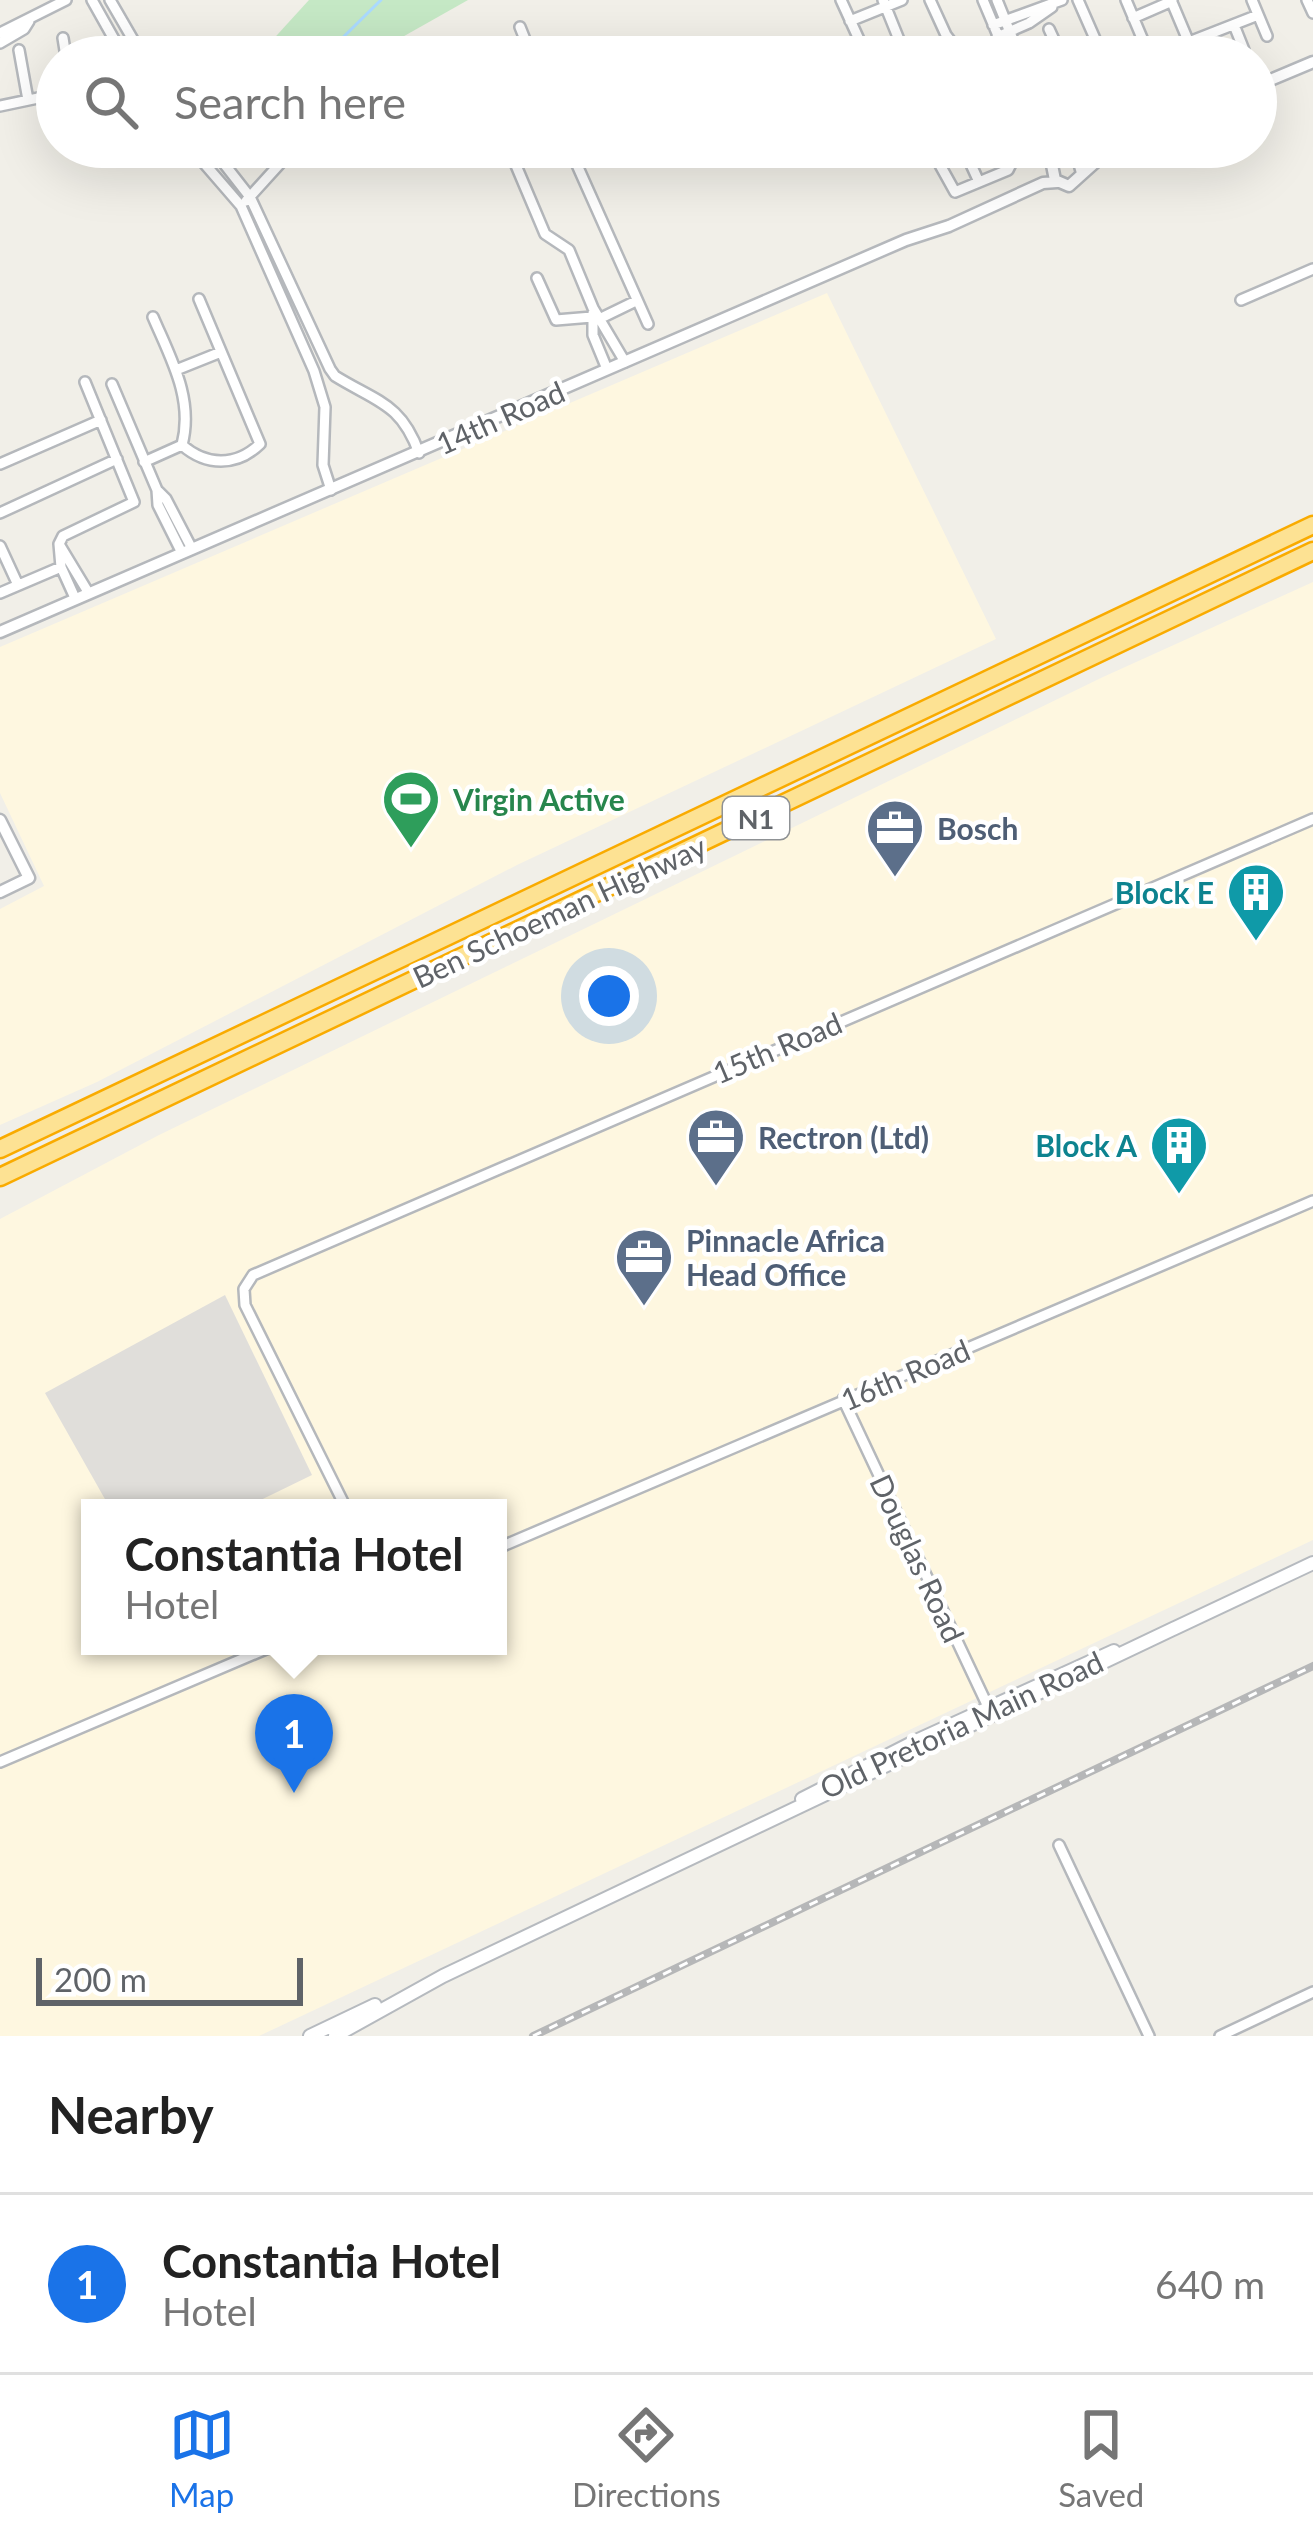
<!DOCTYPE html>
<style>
body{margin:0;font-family:Lato,sans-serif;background:#f2f2f2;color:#222}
.scale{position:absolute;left:36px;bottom:30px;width:267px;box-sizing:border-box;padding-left:12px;border:6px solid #5f6368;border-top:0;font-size:33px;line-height:42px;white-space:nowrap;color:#5f6368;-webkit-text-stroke:9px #fff;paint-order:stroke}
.you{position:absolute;left:609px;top:996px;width:42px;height:42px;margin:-30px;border:9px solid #fff;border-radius:50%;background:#1a73e8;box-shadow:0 0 0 18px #1a73e833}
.badge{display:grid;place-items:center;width:78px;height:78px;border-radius:50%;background:#1a73e8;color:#fff;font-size:39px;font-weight:700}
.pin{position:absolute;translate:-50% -99px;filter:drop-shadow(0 3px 6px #0008)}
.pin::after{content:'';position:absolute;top:63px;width:42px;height:36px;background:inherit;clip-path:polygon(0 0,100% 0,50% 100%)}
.popup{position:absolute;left:81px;top:1499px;width:426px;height:156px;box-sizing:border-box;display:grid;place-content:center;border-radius:0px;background:#fff;filter:drop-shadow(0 3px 9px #0005);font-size:39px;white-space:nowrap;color:#767676}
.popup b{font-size:45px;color:#222}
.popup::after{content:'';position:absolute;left:50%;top:100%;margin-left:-24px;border:24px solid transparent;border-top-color:#fff}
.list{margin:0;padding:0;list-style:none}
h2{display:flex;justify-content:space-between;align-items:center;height:156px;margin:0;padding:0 48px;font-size:51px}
h2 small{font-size:39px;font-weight:400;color:#767676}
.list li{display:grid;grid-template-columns:78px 1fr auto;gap:36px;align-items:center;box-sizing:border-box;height:180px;padding:0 48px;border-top:3px solid #e0e0e0}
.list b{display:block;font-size:45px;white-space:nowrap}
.list p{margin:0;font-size:39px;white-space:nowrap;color:#767676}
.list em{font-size:39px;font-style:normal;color:#767676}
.icon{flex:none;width:66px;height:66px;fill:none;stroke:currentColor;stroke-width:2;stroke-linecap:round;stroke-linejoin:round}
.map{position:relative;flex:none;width:1313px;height:2036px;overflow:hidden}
.search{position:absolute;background:#fff;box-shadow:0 12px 48px #0002;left:36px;right:36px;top:36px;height:132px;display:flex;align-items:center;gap:30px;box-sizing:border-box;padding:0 42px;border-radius:66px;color:#767676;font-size:45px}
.sheet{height:336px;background:#fff}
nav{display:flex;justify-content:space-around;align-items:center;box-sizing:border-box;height:168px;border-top:3px solid #e0e0e0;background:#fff;font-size:33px;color:#767676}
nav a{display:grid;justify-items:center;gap:6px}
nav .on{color:#1a73e8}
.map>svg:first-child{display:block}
.commercial{fill:#fef7e0;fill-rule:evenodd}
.industrial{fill:#e0deda}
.green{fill:#c5e8c5}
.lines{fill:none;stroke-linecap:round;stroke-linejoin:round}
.stream{stroke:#aadaff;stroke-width:3}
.minor-casing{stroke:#b5b8bc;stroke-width:14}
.tertiary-casing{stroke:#b5b8bc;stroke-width:15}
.secondary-casing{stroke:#b6babf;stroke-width:16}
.motorway-casing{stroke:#f9ab00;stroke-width:21}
.minor{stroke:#fff;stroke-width:9}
.tertiary{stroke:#fff;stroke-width:10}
.secondary{stroke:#fff;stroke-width:12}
.motorway{stroke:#fde293;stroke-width:16}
.rail-casing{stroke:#b6b7b8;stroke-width:8}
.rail{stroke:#fff;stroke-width:3;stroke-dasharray:9;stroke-linecap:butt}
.labels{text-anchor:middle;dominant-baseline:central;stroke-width:9;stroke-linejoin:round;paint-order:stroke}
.shield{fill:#fff;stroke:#8f9295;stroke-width:3}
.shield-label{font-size:27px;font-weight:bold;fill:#5f6368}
.street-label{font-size:30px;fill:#5f6368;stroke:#fff}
.leisure-label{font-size:30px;font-weight:bold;fill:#27864d;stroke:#fff;text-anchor:start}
.service-label{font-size:30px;font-weight:bold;fill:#4e5e75;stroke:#fff;text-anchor:start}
.culture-label{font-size:30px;font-weight:bold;fill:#0d838f;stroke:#fff;text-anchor:end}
</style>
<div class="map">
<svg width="1313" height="2036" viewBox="0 0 1313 2036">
<rect width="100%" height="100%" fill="#f1efe8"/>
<path class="commercial" d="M827,293L996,639L517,865L97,1082L0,1125V909L44,886L0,793V647Z
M1313,582V1540L259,2036H0V1219L159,1135L1103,677ZM90,1508H498V1646H90Z"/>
<path class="industrial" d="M225,1295L312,1475L244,1508H110L45,1393Z"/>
<path class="green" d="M309,0H468L367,57H257Z"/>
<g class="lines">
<path class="stream" d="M323,57L381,0"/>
<g class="minor-casing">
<path id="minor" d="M92,0L124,57
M110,0L143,57
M841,0L867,57
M883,0L906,57
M930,0L946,35L963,57
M983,0L1007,57
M997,0L1020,57
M1078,0L1103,57
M1126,0L1150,57
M1171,0L1195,57
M1252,0L1267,36
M1307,0L1313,13
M1133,18L1172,1
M850,21L902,0
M993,25L1062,0
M1234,25L1244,50
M520,27L532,57
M1049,29L1061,55
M0,33L66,0
M997,37L1029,23L1052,7
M63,38L66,57
M1189,42L1258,15
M0,43L24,29L29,21
M19,50L28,100
M483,55L484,57
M1056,57L1095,41
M0,106L57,94
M190,147L241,206L314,371L325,407L323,465L331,490
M211,147L250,197L330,369L335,376C377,402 401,403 419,453
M514,147L512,156L545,234L569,250L593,308L625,362
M569,147L648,324
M930,147L955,192L1008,170L1011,164L1005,147
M963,147L979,182
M246,201L295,147
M537,278L556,320L592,317
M1241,300L1313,269
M593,313V335L607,369
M153,317C171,359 194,399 182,445
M599,319L636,301
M176,370L221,352
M112,384L157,490L158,505L181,551
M144,462L182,445C206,466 236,467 260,444L199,299
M0,464L101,420
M157,490L166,499L191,547
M0,513L117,459
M59,544L63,536L134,502L85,382
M59,544L61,567L75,598
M59,544L88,592
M0,546L18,585
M0,593L61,567
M843,1399L991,1713
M346,1508L245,1305L244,1289L253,1275L1313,819
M498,1548L1313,1201
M0,1762L273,1646
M1059,1845L1149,2036
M1220,2036L1313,1992"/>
</g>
<g class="tertiary-casing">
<path id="tertiary" d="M1256,86L1313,62
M1082,173L1078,159C1067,151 1057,154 1052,165L1055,180L1069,186L1099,159L1128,147
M0,632L906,240L949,226L1043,183L1057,182
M0,820L29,878L0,892"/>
</g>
<g class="secondary-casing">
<path id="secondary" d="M1173,1629L1313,1563
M802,1799L916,1741L1114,1651
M310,2036L375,2005
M335,2036L443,1976L1175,1628"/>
</g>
<g class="motorway-casing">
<path id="motorway" d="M0,1149L1313,525
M0,1177L1313,551"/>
</g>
<use href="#minor" class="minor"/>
<use href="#tertiary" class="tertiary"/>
<use href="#secondary" class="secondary"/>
<use href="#motorway" class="motorway"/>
<g class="rail-casing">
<path id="rail" d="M533,2036L1313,1666"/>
</g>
<use href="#rail" class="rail"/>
</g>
<defs>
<g id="stadium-pin" transform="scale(3)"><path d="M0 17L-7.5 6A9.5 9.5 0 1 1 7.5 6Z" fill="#2e9e5b" stroke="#fff"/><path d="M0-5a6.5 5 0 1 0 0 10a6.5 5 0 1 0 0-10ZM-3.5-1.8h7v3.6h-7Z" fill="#fff"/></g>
<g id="office-pin" transform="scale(3)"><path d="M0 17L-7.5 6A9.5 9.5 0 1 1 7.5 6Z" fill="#5c6f8a" stroke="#fff"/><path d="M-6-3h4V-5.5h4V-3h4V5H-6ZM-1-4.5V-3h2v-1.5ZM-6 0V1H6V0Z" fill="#fff"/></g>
<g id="building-pin" transform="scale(3)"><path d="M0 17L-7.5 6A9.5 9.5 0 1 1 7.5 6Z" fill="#0f9aa8" stroke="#fff"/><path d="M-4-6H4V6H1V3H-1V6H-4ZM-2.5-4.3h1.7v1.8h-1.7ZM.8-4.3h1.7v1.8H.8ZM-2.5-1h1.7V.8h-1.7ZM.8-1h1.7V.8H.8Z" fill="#fff"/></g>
</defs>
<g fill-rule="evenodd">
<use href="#stadium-pin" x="411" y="799"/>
<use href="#office-pin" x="895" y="828"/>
<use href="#building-pin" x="1256" y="892"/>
<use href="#office-pin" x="716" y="1137"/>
<use href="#building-pin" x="1179" y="1145"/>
<use href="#office-pin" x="644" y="1257"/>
</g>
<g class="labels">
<rect class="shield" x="723" y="797" width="66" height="42" rx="9"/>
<g class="shield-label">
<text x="756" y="818">N1</text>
</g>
<g class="street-label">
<text transform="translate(500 417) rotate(-24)">14th Road</text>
<text transform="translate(559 911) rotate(-25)">Ben Schoeman Highway</text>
<text transform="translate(777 1047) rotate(-23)">15th Road</text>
<text transform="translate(905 1374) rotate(-23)">16th Road</text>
<text transform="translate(918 1558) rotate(65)">Douglas Road</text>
<text transform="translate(961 1724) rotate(-25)">Old Pretoria Main Road</text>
</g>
<g class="leisure-label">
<text x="453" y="799">Virgin Active</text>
</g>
<g class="service-label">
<text x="937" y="828">Bosch</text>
<text x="758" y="1137">Rectron (Ltd)</text>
<text x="686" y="1240">Pinnacle Africa<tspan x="686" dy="34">Head Office</tspan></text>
</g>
<g class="culture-label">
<text x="1214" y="892">Block E</text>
<text x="1137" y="1145">Block A</text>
</g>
</g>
</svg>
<div class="scale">200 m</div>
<div class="you"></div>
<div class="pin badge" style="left:294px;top:1793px">1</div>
<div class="popup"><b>Constantia Hotel</b>Hotel</div>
<div class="search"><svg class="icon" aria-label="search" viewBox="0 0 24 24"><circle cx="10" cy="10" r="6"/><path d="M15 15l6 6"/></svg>Search here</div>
</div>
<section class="sheet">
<h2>Nearby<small></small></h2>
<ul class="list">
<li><span class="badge">1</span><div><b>Constantia Hotel</b><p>Hotel</p></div><em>640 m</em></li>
</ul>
</section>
<nav>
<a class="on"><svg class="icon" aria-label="map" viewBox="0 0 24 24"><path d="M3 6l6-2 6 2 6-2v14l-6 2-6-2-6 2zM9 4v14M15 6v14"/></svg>Map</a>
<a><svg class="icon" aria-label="directions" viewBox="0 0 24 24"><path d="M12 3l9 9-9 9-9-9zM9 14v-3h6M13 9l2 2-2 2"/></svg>Directions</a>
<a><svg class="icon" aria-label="saved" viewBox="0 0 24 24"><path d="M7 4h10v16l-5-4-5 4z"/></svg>Saved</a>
</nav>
